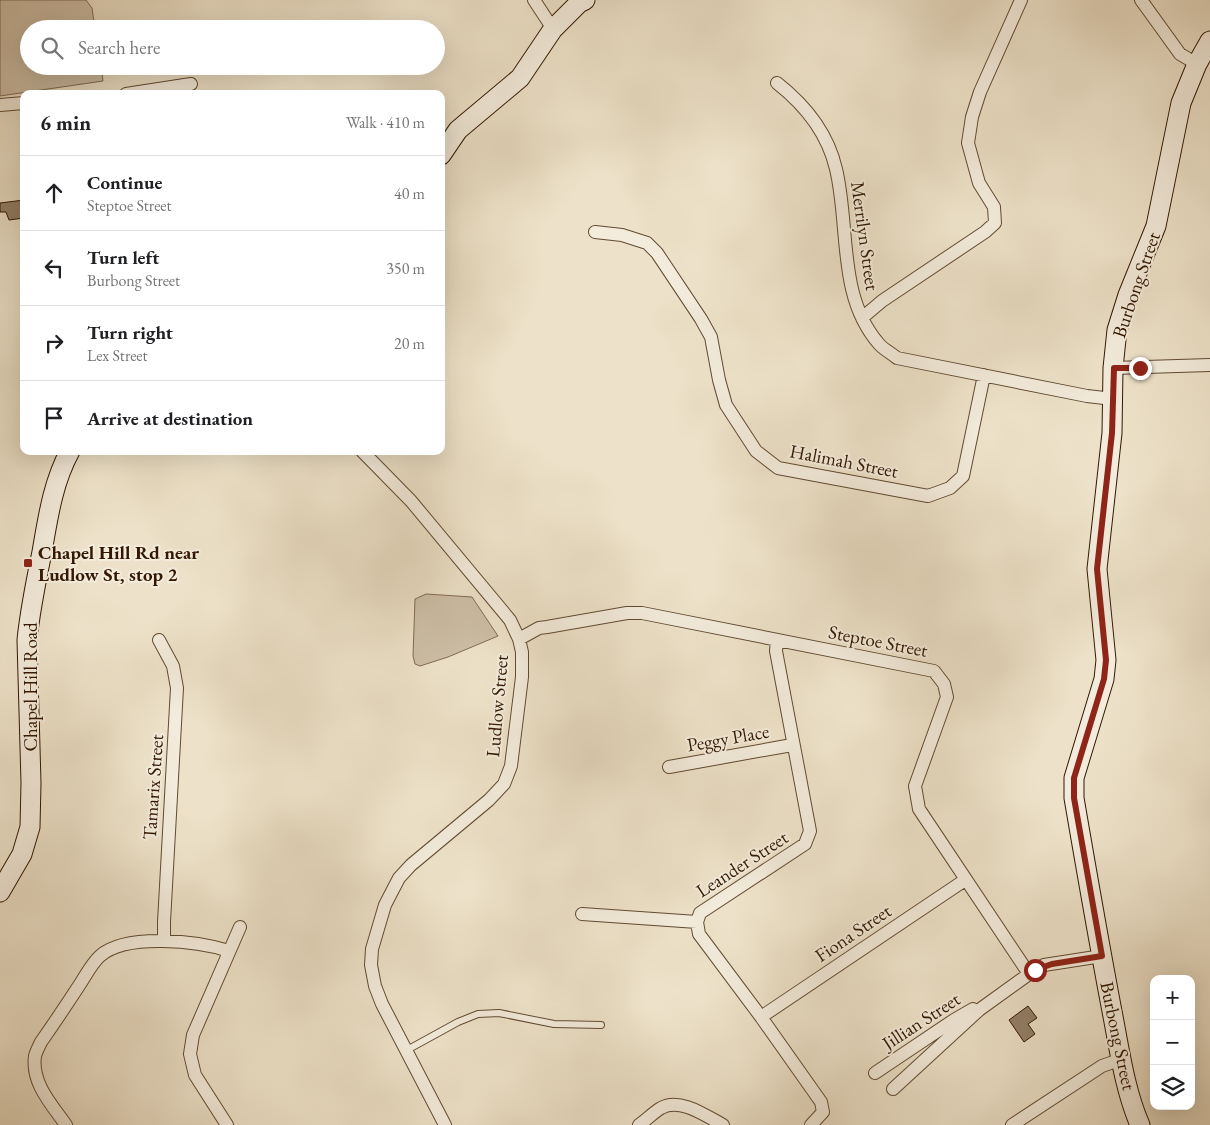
<!DOCTYPE html>
<meta charset="utf-8">
<style>
body{margin:0;font-family:"EB Garamond",serif;background:#f2f2f2;color:#202124}
.controls{position:absolute;right:15px;bottom:15px;display:grid;overflow:hidden;border-radius:10px;box-shadow:0 5px 20px #0002}
.controls button{width:45px;height:45px;display:grid;place-items:center;padding:0;border:0;border-bottom:1px solid #e0e0e0;background:#fff;color:#202124;font:25px sans-serif}
.stop{position:absolute;width:15px;height:15px;margin:-11px;border:4px solid #8f2418;border-radius:50%;background:#fff}
.stop.end{background:#8f2418;border-color:#fff;box-shadow:0 1px 5px #0008}
.list{margin:0;padding:0;list-style:none}
h2{display:flex;justify-content:space-between;align-items:center;height:65px;margin:0;padding:0 20px;font-size:21px}
h2 small{font-size:16px;font-weight:400;color:#757577}
.list li{display:grid;grid-template-columns:32px 1fr auto;gap:15px;align-items:center;box-sizing:border-box;height:75px;padding:0 20px;border-top:1px solid #e0e0e0}
.list b{display:block;font-size:19px;white-space:nowrap}
.list p{margin:0;font-size:16px;white-space:nowrap;color:#757577}
.list em{font-size:16px;font-style:normal;color:#757577}
.icon{flex:none;width:28px;height:28px;fill:none;stroke:currentColor;stroke-width:2;stroke-linecap:round;stroke-linejoin:round}
.map{position:relative;flex:none;width:1210px;height:1125px;overflow:hidden}
.search{position:absolute;background:#fff;box-shadow:0 5px 20px #0002;left:20px;top:20px;width:425px;height:55px;display:flex;align-items:center;gap:12px;box-sizing:border-box;padding:0 18px;border-radius:28px;color:#757577;font-size:19px}
.panel{position:absolute;background:#fff;box-shadow:0 5px 20px #0002;left:20px;top:90px;width:425px;height:365px;border-radius:10px}
.map>svg:first-child{display:block}
.green{fill:#cdbfa7;stroke:#806b54}
.building{fill:#948169;stroke:#331700}
.lines{fill:none;stroke-linecap:round;stroke-linejoin:round}
.lane-casing{stroke:#624a32;stroke-width:8}
.street-casing{stroke:#624a32;stroke-width:14}
.secondary-casing{stroke:#331700;stroke-width:21}
.lane{stroke:#f3ecdc;stroke-width:6}
.street{stroke:#f3ecdc;stroke-width:12}
.secondary{stroke:#f3ecdc;stroke-width:19}
.route{stroke:#8f2418;stroke-width:6}
.poi-dot{fill:#8f2418;stroke:#f3ecdc;stroke-width:2}
.labels{text-anchor:middle;dominant-baseline:central;stroke-width:4;stroke-linejoin:round;paint-order:stroke}
.street-label{font-size:19px;fill:#331700;stroke:#f3ecdc}
.poi-label{font-size:19px;font-weight:bold;fill:#331700;stroke:#f3ecdc;text-anchor:start}
</style>
<div class="map">
<svg width="1210" height="1125" viewBox="0 0 1210 1125">
<rect width="100%" height="100%" fill="#ede2c9"/>
<filter id="stains"><feTurbulence type="fractalNoise" baseFrequency=".004" numOctaves="4"/><feColorMatrix values="0 0 0 0 .2 0 0 0 0 .09 0 0 0 0 .02 0 0 0 .5 -.17"/></filter>
<radialGradient id="worn" r=".72"><stop offset=".6" stop-color="#630" stop-opacity="0"/><stop offset="1" stop-color="#630" stop-opacity=".3"/></radialGradient>
<path class="green" d="M0,0H86L92,8L95,29H29V66H101L103,81L0,96Z
M426,594L472,597L498,636L448,657L420,666L415,664L413,656L415,599Z"/>
<path class="building" d="M24,200V218L9,220L6,212H0V203Z
M1028,1006L1037,1018L1028,1024L1035,1034L1024,1042L1009,1020Z"/>
<g class="lines">
<g class="lane-casing">
<path id="lane" d="M407,1050L458,1022L478,1014L499,1013L554,1024L601,1025"/>
</g>
<g class="street-casing">
<path id="street" d="M534,0L553,29
M1141,0L1180,54L1197,64
M777,83C805,105 828,134 836,169C850,227 837,296 879,344C883,349 891,353 897,358L1087,396L1113,399
M126,94L191,84
M0,105L24,103
M595,232L622,235L647,243L657,253L701,319L711,337L719,380L726,405L756,451L778,468L928,496L950,488L963,476L984,375
M862,318L882,301L985,232L995,223L994,207L979,183L968,143L972,117L980,92L1021,0
M1113,368L1210,365
M362,451L411,501L510,620L519,639L522,652V677L511,766L504,784L489,800L411,865L399,878L385,905L372,949L371,965L375,986L382,1004L445,1125
M519,639L539,628L547,627L627,613H642L934,671L944,684L947,697L915,786L919,809L1029,974L1044,965L1102,956
M159,640L173,666L177,688L164,922V941
M777,640L776,651L810,831L805,844L700,913L697,922L699,934L761,1017L821,1102L823,1112L811,1125
M669,767L792,745
M582,914L697,922
M761,1017L965,880
M875,1073L954,1020L973,1009
M893,1089L979,1010L1029,974
M66,1125C52,1105 31,1083 35,1056C36,1052 39,1046 41,1042C55,1022 69,1001 82,981C87,973 93,962 100,956C126,933 198,941 229,951
M227,1125L195,1075L190,1054L193,1035L240,927
M639,1125C646,1120 653,1113 661,1108C680,1097 706,1116 723,1125
M1012,1125L1102,1066L1122,1059"/>
</g>
<g class="secondary-casing">
<path id="secondary" d="M441,155L458,130L520,78L553,29L579,3L585,0
M0,892L22,854L30,827L31,783L27,640C30,610 36,581 42,552C48,517 53,482 70,451
M1140,1125C1124,1088 1119,1046 1111,1006C1098,937 1086,868 1074,798V778L1104,679L1106,660L1097,569L1112,433L1113,368L1117,330L1128,295L1156,226L1181,103L1197,64L1210,41"/>
</g>
<use href="#lane" class="lane"/>
<use href="#street" class="street"/>
<use href="#secondary" class="secondary"/>
</g>
<g class="lines">
<path class="route" d="M1035,970L1052,964L1102,956L1074,798V778L1104,679L1106,660L1097,569L1112,433L1114,368H1140"/>
</g>
<rect class="poi-dot" x="23" y="558" width="10" height="10" rx="2.5"/>
<g class="labels">
<g class="street-label">
<text transform="translate(865 236) rotate(82)">Merrilyn Street</text>
<text transform="translate(1136 285) rotate(-71)">Burbong Street</text>
<text transform="translate(844 461) rotate(11)">Halimah Street</text>
<text transform="translate(878 641) rotate(11)">Steptoe Street</text>
<text transform="translate(30 687) rotate(-90)">Chapel Hill Road</text>
<text transform="translate(497 706) rotate(-85)">Ludlow Street</text>
<text transform="translate(728 738) rotate(-10)">Peggy Place</text>
<text transform="translate(153 787) rotate(-86)">Tamarix Street</text>
<text transform="translate(742 864) rotate(-33)">Leander Street</text>
<text transform="translate(853 933) rotate(-34)">Fiona Street</text>
<text transform="translate(921 1021) rotate(-33)">Jillian Street</text>
<text transform="translate(1118 1036) rotate(78)">Burbong Street</text>
</g>
<g class="poi-label">
<text x="38" y="552">Chapel Hill Rd near<tspan x="38" dy="22">Ludlow St, stop 2</tspan></text>
</g>
</g>
<rect width="100%" height="100%" filter="url(#stains)"/>
<rect width="100%" height="100%" fill="url(#worn)"/>
</svg>
<div class="controls">
<button>+</button>
<button>−</button>
<button><svg class="icon" aria-label="layers" viewBox="0 0 24 24"><path d="M12 4l9 5-9 5-9-5zM3 14l9 5 9-5"/></svg></button>
</div>
<div class="stop" style="left:1035px;top:970px"></div>
<div class="stop end" style="left:1140px;top:368px"></div>
<div class="search"><svg class="icon" aria-label="search" viewBox="0 0 24 24"><circle cx="10" cy="10" r="6"/><path d="M15 15l6 6"/></svg>Search here</div>
<section class="panel">
<h2>6 min<small>Walk · 410 m</small></h2>
<ul class="list">
<li><svg class="icon" aria-label="ahead" viewBox="0 0 24 24"><path d="M12 20V5M6 11l6-6 6 6"/></svg><div><b>Continue</b><p>Steptoe Street</p></div><em>40 m</em></li>
<li><svg class="icon" aria-label="left" viewBox="0 0 24 24"><path d="M17 20v-9H6M10 6l-5 5 5 5"/></svg><div><b>Turn left</b><p>Burbong Street</p></div><em>350 m</em></li>
<li><svg class="icon" aria-label="right" viewBox="0 0 24 24"><path d="M7 20v-9h11M14 6l5 5-5 5"/></svg><div><b>Turn right</b><p>Lex Street</p></div><em>20 m</em></li>
<li><svg class="icon" aria-label="arrive" viewBox="0 0 24 24"><path d="M6 21V4h12l-3 4 3 4H6"/></svg><div><b>Arrive at destination</b></div></li>
</ul>
</section>
</div>
